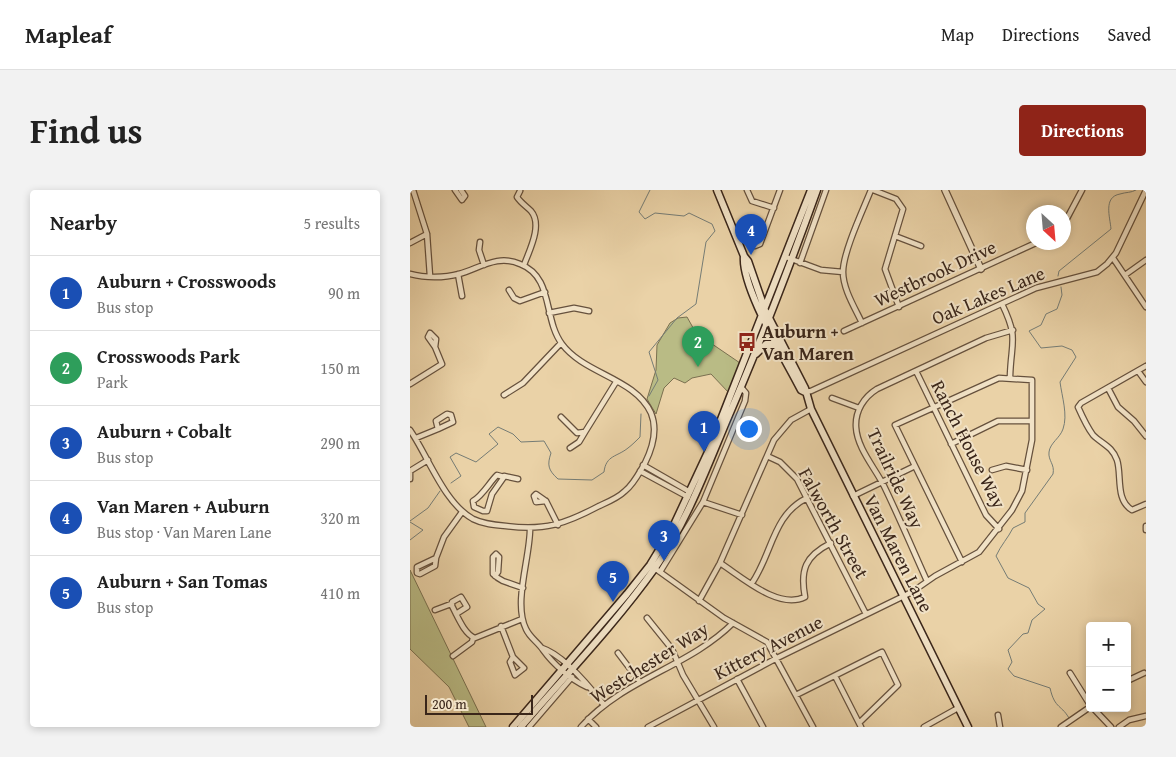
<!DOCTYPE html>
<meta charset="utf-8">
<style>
body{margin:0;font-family:"Gentium Book Plus",serif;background:#f2f2f2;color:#222}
.controls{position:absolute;right:15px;bottom:15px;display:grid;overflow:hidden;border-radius:5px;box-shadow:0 2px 8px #0003}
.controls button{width:45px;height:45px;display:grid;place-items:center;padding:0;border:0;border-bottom:1px solid #e0e0e0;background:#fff;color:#222;font:25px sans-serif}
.compass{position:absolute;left:616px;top:15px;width:45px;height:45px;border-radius:50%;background:#fff;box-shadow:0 2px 8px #0003;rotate:154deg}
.scale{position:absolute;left:15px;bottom:12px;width:108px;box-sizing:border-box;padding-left:5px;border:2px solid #3a261a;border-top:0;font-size:14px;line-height:18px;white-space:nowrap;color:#3a261a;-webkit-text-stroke:4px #f1e2c6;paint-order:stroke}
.you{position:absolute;left:338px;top:238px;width:18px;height:18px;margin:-12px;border:4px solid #fff;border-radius:50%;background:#1a73e8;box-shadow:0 0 0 8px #1a73e833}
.badge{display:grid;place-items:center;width:32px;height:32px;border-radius:50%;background:#8f2418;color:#fff;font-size:16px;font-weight:700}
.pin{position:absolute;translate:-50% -41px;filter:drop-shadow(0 1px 2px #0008)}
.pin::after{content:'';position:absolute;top:26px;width:18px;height:15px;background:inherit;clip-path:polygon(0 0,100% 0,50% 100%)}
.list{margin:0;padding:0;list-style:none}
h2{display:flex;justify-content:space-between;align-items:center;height:65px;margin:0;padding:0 20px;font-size:21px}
h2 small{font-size:16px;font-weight:400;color:#767676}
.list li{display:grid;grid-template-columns:32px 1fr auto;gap:15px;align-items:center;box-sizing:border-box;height:75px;padding:0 20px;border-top:1px solid #e0e0e0}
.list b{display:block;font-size:19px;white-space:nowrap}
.list p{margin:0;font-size:16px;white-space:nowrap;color:#767676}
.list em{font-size:16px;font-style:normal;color:#767676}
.map{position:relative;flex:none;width:736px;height:537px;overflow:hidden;border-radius:5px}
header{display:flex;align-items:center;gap:30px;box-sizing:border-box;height:70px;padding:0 25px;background:#fff;border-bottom:1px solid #e0e0e0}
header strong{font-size:24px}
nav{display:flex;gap:28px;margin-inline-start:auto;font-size:18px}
.intro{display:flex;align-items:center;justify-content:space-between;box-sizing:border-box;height:120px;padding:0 30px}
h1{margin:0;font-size:35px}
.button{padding:12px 22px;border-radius:5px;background:#8f2418;color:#fff;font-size:18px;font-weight:700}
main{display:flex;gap:30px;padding:0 30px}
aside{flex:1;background:#fff;border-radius:5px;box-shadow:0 2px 8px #0003}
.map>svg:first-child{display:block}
.green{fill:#b9bb85;stroke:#7a7050}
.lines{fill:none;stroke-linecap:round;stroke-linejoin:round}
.stream{stroke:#757c75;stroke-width:1}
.minor-casing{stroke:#66513d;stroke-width:7}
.tertiary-casing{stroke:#66513d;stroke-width:8}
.secondary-casing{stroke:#3a261a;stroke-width:9}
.minor{stroke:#f1e2c6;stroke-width:4.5}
.tertiary{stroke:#f1e2c6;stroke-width:5.5}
.secondary{stroke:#f1e2c6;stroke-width:6}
.labels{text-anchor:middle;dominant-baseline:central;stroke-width:4;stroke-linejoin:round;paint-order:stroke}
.street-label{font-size:19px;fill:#3a261a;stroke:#f1e2c6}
.poi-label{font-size:19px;font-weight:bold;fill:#3a261a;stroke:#f1e2c6;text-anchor:start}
</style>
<header>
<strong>Mapleaf</strong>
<nav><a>Map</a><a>Directions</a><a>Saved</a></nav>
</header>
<div class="intro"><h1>Find us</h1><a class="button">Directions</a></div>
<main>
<aside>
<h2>Nearby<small>5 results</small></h2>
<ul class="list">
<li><span class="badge" style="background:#1a4fb4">1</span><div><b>Auburn + Crosswoods</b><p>Bus stop</p></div><em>90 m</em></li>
<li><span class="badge" style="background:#2e9e5b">2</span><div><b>Crosswoods Park</b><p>Park</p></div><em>150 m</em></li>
<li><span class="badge" style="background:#1a4fb4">3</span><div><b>Auburn + Cobalt</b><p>Bus stop</p></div><em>290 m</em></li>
<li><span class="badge" style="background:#1a4fb4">4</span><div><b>Van Maren + Auburn</b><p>Bus stop · Van Maren Lane</p></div><em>320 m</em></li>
<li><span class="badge" style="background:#1a4fb4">5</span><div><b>Auburn + San Tomas</b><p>Bus stop</p></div><em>410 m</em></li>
</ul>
</aside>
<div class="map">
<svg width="736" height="537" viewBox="0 0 736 537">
<rect width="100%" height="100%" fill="#ead2a7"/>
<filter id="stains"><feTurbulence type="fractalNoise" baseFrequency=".004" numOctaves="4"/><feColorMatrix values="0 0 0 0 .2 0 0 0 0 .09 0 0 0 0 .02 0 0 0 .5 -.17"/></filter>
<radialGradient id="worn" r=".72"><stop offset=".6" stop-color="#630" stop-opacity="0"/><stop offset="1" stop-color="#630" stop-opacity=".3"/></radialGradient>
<path class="green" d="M277,127L286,143L330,173L319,203L301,184L282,188L275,193L264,188L254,198L246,224L237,209L246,180L247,155L260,133L268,128Z
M0,380L76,537H59L39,497L0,459Z"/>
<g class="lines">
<path class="stream" d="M648,86L649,81L701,39C700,27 693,7 710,4C716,2 721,3 726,0
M651,97L652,105L647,119L636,124L631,135L619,141L631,158L652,156L662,160L666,167L650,192C652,207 658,225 653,239C650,248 640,253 639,262C638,271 645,274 643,284L615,323V332L603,338C598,348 591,355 586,366L598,388L619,398L628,414L635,419L622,430L618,443L613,444L598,460L602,472L598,479L604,486L640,498C645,520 652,514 660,530
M239,206L248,190L239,162L267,128L286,114L296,52L305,41L302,34L279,23L274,26L245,23L235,29L229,22L240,0
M41,293L51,286L40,267L46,263L66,272L88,254L79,244L88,237L103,244L111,252L134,251L141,263C137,275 138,280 148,289L182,290L194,282C196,265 207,267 218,258C222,255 226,251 230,247L231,224
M0,331L18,318L30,301
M0,350L13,340L0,332"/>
<g class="minor-casing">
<path id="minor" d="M3,0L17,44L20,86
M45,0L52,10L55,6L51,0
M337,0L342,11L364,18
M463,0L486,9L493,19L475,79L489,117
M110,1L107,7C111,13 116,16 121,21C133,35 119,61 114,75
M654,34L672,0
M485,46L511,56
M70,52L69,60L74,75
M0,53L17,44
M345,56L350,54L370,0
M376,67L411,80L433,82
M703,68L736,117
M390,73L416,0
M0,84C15,88 34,88 49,84C70,78 88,64 110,74C144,87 133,129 152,154C174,184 225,188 241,223C248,240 243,257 235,273C229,283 224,294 215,301C208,308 198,312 189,316C155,334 135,341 96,336C84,335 73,334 63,329C34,313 18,266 0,240
M48,84L52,106
M715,85L736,70
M99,100L104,108L110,111L135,102
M592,114C609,149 601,151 600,187
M139,123L164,118L179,121
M452,133C445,118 433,99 433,82C433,62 453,20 461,0
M434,141L628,52
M20,143L26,149L25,157L18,147Z
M736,176L671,213L668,217C672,226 677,237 683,245C692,254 702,256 707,270C712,285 705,310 722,320L736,314
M506,181L576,325L589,339
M728,181L736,192
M0,194L32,174L25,157
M698,198L708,217L724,231L736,246
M395,202L401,201L626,98L687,82L697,74L706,63L736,0
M94,205L113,193L151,153
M422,208L449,218
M37,224L41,225L43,232L28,239L26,231Z
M151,227L167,243L175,242L206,192
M6,248L28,239
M541,254L588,231H622
M160,258L169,252L175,242
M357,266L370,272L387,289L456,424
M233,275L280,302
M582,280L596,276L617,280
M0,281L18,270
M0,281V289
M230,281L278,307
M94,287L87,285C79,293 73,305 63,311L64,317L73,321H77L82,304L94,287V286L108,289
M126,304L136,311L126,312L124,306Z
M443,306L505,276
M136,311L148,335
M293,312L332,325
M736,336V340
M120,339C120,368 103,413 116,439C120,448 128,452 133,460C143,474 161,490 177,497
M26,368L25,376L10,384L7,383V377Z
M26,368L34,347L52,322
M310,373C332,387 368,420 395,407C390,380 395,366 421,353
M243,377L314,428L357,452L403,537
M250,382L293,312L335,211L336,203L331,197
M85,386L88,382L89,367L86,364L83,367V384C86,387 89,389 93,391L113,398
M517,391C503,360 489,327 474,296C465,278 447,258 446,237C445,221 454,207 467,199L576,148L603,140
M342,393C362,364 363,324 397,308
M289,411L310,373L364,250L381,230L401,219
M25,420L41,414
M46,424L57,417L51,407L42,412V416C47,425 54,444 65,448L112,429
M237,428L262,459L273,485L304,537
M91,436L103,467
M132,458C154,465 180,497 194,515
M208,463L230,492
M43,466L62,452L63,448
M103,467L114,478L105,485L100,472Z
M660,483L680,515
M425,486L451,537
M327,489L353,537
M717,491L734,483
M386,505L472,462L488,495L449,533
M683,518L701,537
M588,525L590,537
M178,529L186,537
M119,537L162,487
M171,537C213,489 279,477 323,433
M238,537L367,468L502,402L525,386L569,362L602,320L612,301L622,250V190L589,188L485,235L552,372
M514,537L548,518
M651,537L680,517
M709,537L719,530L736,526"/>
</g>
<g class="tertiary-casing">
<path id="tertiary" d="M535,0L571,79"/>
</g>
<g class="secondary-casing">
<path id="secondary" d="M307,0L334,66L338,71L355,120L395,198L401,219L558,537
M334,66C331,98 376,170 391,200L395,202
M346,164L356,154H362L367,159
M103,537L217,404L240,375L263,337L299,260L401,0
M111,537C156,485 205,434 245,378C276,333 295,282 316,232C349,156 379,78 407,0"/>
</g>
<use href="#minor" class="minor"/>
<use href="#tertiary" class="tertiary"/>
<use href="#secondary" class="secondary"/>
</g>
<defs>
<g id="bus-bare" transform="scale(1.5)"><path d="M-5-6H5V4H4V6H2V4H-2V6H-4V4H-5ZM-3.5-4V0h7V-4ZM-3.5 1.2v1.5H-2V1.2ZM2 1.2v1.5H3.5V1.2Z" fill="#8f2418" stroke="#f1e2c6" stroke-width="2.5" paint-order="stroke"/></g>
</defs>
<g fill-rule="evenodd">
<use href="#bus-bare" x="337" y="152"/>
</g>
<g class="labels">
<g class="street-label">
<text transform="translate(525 83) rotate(-25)">Westbrook Drive</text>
<text transform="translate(578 105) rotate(-23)">Oak Lakes Lane</text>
<text transform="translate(559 254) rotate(63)">Ranch House Way</text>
<text transform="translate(486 288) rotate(65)">Trailride Way</text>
<text transform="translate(424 333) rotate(61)">Falworth Street</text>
<text transform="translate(489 363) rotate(63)">Van Maren Lane</text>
<text transform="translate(358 457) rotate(-27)">Kittery Avenue</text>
<text transform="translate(239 472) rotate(-32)">Westchester Way</text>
</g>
<g class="poi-label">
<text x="352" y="141">Auburn +<tspan x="352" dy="22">Van Maren</tspan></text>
</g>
</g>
<rect width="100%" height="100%" filter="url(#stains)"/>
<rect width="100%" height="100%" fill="url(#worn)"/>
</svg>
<div class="controls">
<button>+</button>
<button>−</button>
</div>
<svg class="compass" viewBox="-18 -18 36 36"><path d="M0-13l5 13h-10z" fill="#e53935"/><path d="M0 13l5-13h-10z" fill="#767676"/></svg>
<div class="scale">200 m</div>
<div class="you"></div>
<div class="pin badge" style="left:294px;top:262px;background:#1a4fb4">1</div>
<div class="pin badge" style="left:288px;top:177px;background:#2e9e5b">2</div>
<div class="pin badge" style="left:254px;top:371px;background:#1a4fb4">3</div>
<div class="pin badge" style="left:341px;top:65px;background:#1a4fb4">4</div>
<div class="pin badge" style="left:203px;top:412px;background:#1a4fb4">5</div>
</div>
</main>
